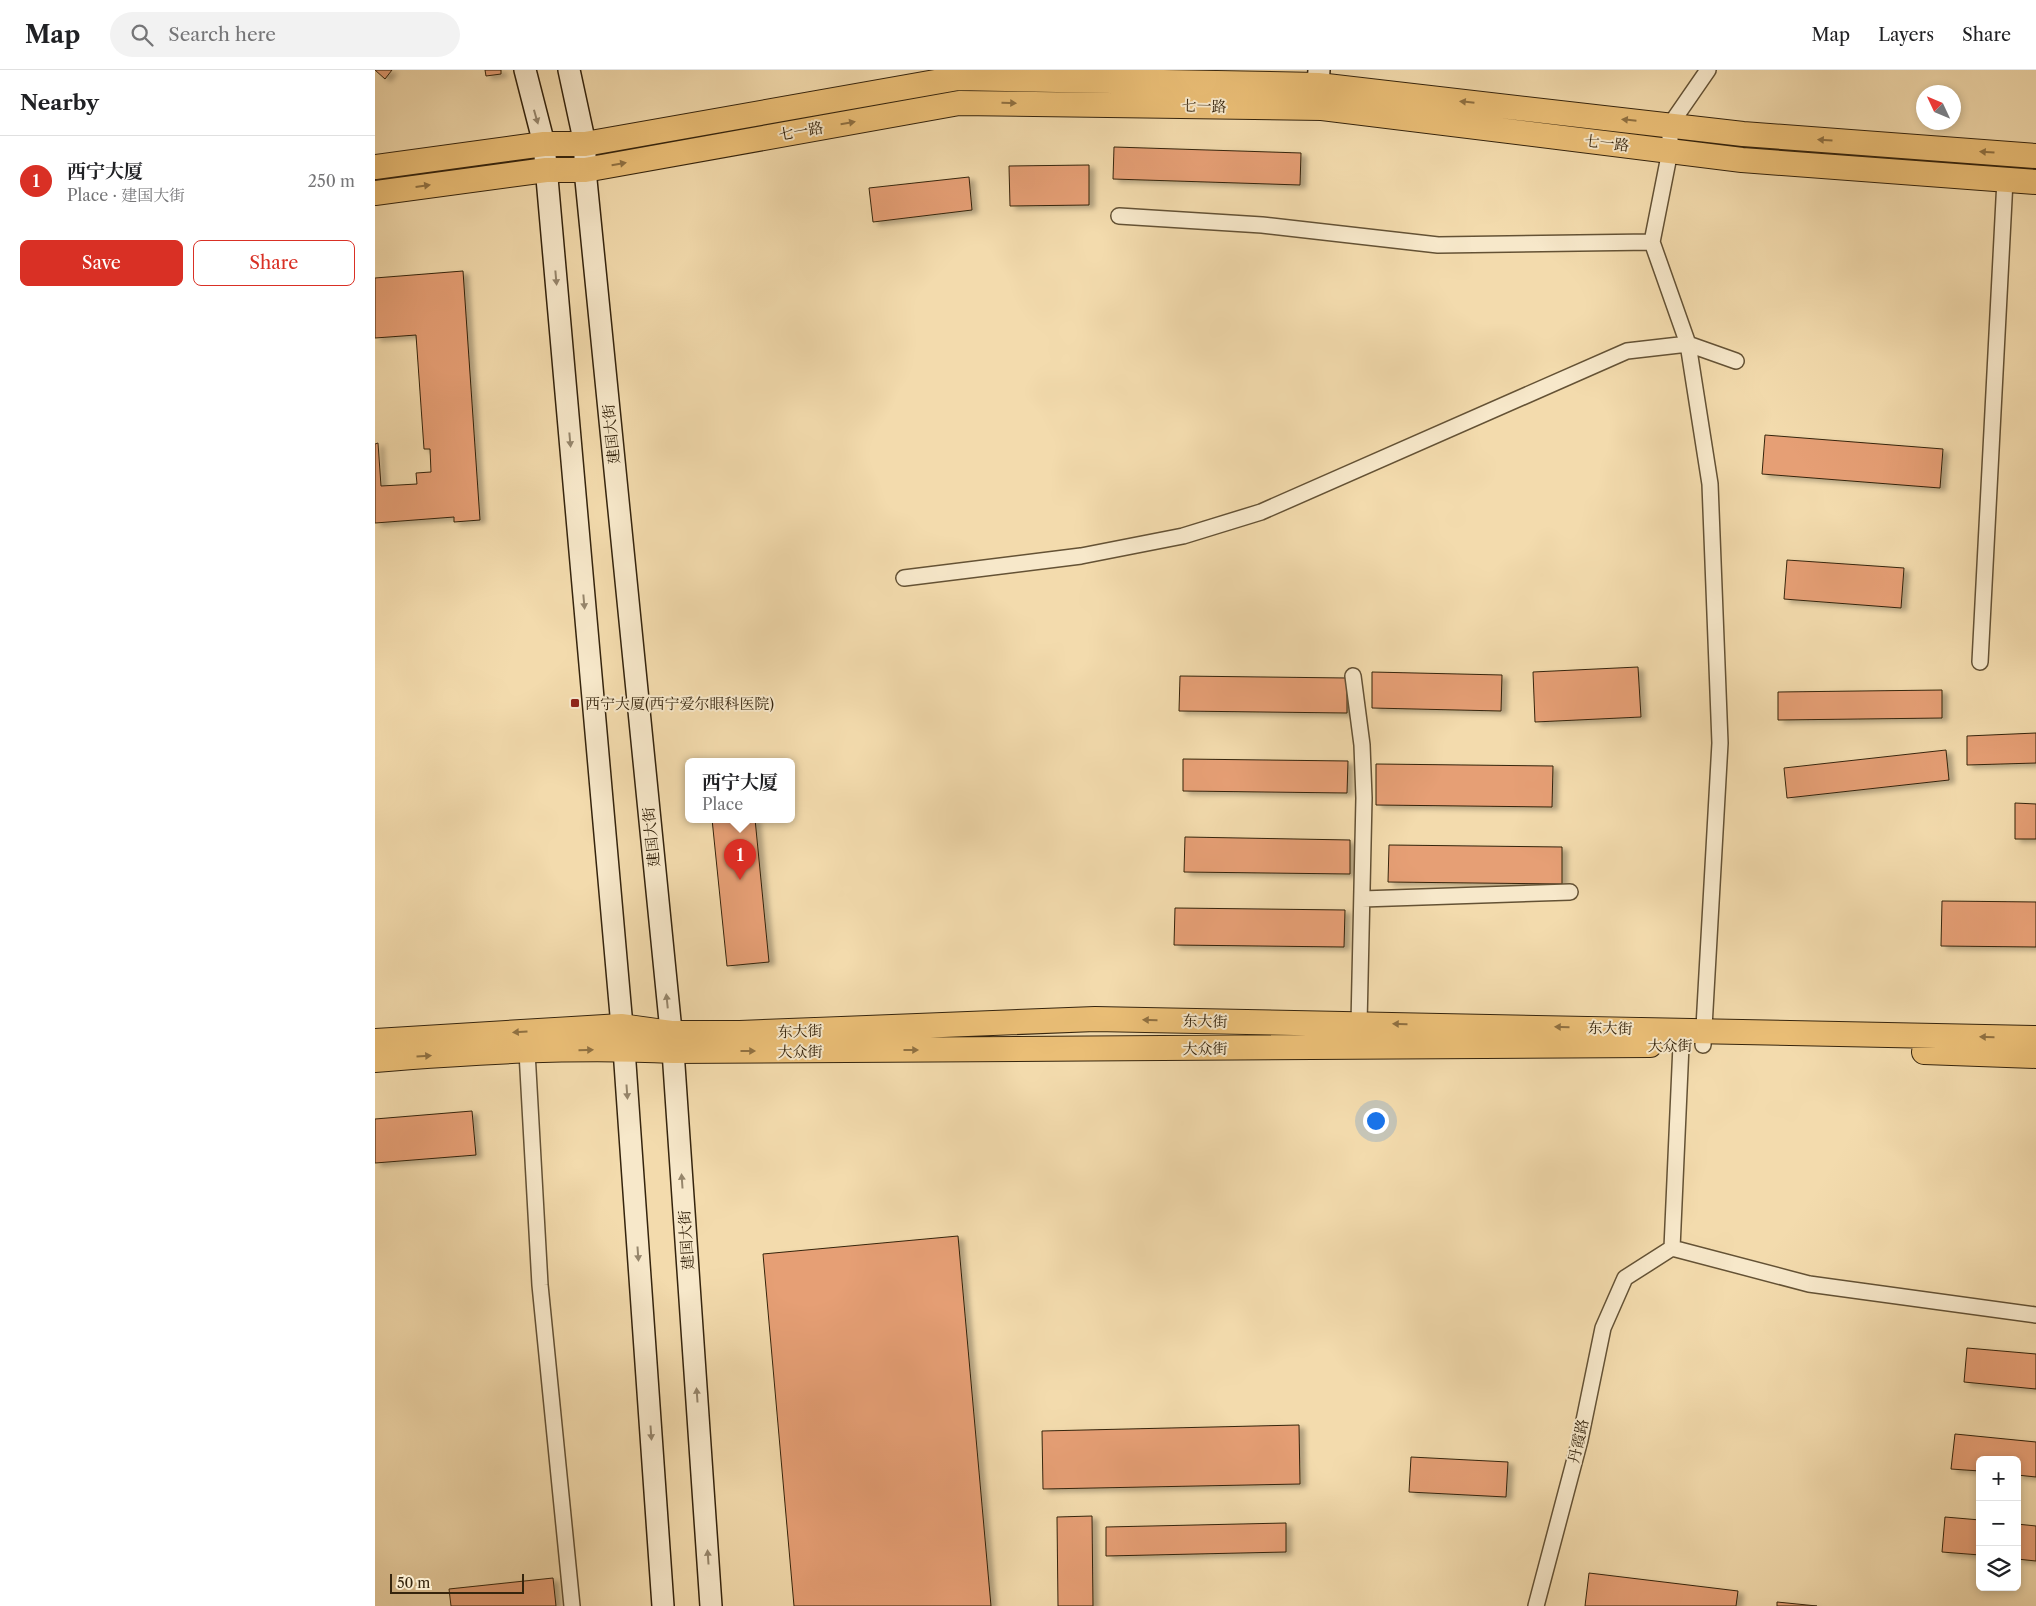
<!DOCTYPE html>
<meta charset="utf-8">
<style>
body{margin:0;font-family:"Libre Caslon Text","Noto Serif SC",serif;background:#f2f2f2;color:#202124}
.controls{position:absolute;right:15px;bottom:15px;display:grid;overflow:hidden;border-radius:8px;box-shadow:0 2px 8px #0003}
.controls button{width:45px;height:45px;display:grid;place-items:center;padding:0;border:0;border-bottom:1px solid #e0e0e0;background:#fff;color:#202124;font:25px sans-serif}
.compass{position:absolute;left:1541px;top:15px;width:45px;height:45px;border-radius:50%;background:#fff;box-shadow:0 2px 8px #0003;rotate:314deg}
.scale{position:absolute;left:15px;bottom:12px;width:134px;box-sizing:border-box;padding-left:5px;border:2px solid #35240d;border-top:0;font-size:14px;line-height:18px;white-space:nowrap;color:#35240d;-webkit-text-stroke:4px #f7e8ca;paint-order:stroke}
.you{position:absolute;left:1000px;top:1050px;width:18px;height:18px;margin:-12px;border:4px solid #fff;border-radius:50%;background:#1a73e8;box-shadow:0 0 0 8px #1a73e833}
.badge{display:grid;place-items:center;width:32px;height:32px;border-radius:50%;background:#d93025;color:#fff;font-size:16px;font-weight:700}
.pin{position:absolute;translate:-50% -41px;filter:drop-shadow(0 1px 2px #0008)}
.pin::after{content:'';position:absolute;top:26px;width:18px;height:15px;background:inherit;clip-path:polygon(0 0,100% 0,50% 100%)}
.popup{position:absolute;left:310px;top:688px;width:110px;height:65px;box-sizing:border-box;display:grid;place-content:center;border-radius:8px;background:#fff;filter:drop-shadow(0 1px 4px #0005);font-size:16px;white-space:nowrap;color:#757577}
.popup b{font-size:19px;color:#202124}
.popup::after{content:'';position:absolute;left:50%;top:100%;margin-left:-10px;border:10px solid transparent;border-top-color:#fff}
.list{margin:0;padding:0;list-style:none}
h2{display:flex;justify-content:space-between;align-items:center;height:65px;margin:0;padding:0 20px;font-size:21px}
h2 small{font-size:16px;font-weight:400;color:#757577}
.list li{display:grid;grid-template-columns:32px 1fr auto;gap:15px;align-items:center;box-sizing:border-box;height:90px;padding:0 20px;border-top:1px solid #e0e0e0}
.list b{display:block;font-size:19px;white-space:nowrap}
.list p{margin:0;font-size:16px;white-space:nowrap;color:#757577}
.list em{font-size:16px;font-style:normal;color:#757577}
.actions{display:flex;gap:10px;padding:15px 20px}
.actions a{flex:1;padding:11px 0;border:1px solid #d93025;border-radius:8px;text-align:center;font-size:18px;color:#d93025}
.actions .main{background:#d93025;color:#fff}
.icon{flex:none;width:28px;height:28px;fill:none;stroke:currentColor;stroke-width:2;stroke-linecap:round;stroke-linejoin:round}
.map{position:relative;flex:none;width:1661px;height:1536px;overflow:hidden}
header{display:flex;align-items:center;gap:30px;box-sizing:border-box;height:70px;padding:0 25px;background:#fff;border-bottom:1px solid #e0e0e0}
header strong{font-size:24px}
nav{display:flex;gap:28px;margin-inline-start:auto;font-size:18px}
.search{width:350px;height:45px;background:#f2f2f2;display:flex;align-items:center;gap:12px;box-sizing:border-box;padding:0 18px;border-radius:28px;color:#757577;font-size:19px}
main{display:flex}
aside{flex:1;background:#fff}
.map>svg:first-child{display:block}
.building{fill:#e69f75;stroke:#35240d;filter:url(#shadow)}
.lines{fill:none;stroke-linecap:round;stroke-linejoin:round}
.street-casing{stroke:#645235;stroke-width:18}
.secondary-casing{stroke:#35240d;stroke-width:24}
.primary-casing{stroke:#35240d;stroke-width:26}
.street{stroke:#f7e8ca;stroke-width:15}
.secondary{stroke:#f7e8ca;stroke-width:21}
.primary{stroke:#eabe76;stroke-width:24}
.oneway{fill:#907142}
.oneway2{fill:#96866c}
.poi-dot{fill:#8f2418;stroke:#f7e8ca;stroke-width:2}
.labels{text-anchor:middle;dominant-baseline:central;stroke-width:4;stroke-linejoin:round;paint-order:stroke}
.street-label{font-size:15px;fill:#35240d;stroke:#f7e8ca}
.poi-label{font-size:15px;fill:#35240d;stroke:#f7e8ca;text-anchor:start}
</style>
<header>
<strong>Map</strong>
<div class="search"><svg class="icon" aria-label="search" viewBox="0 0 24 24"><circle cx="10" cy="10" r="6"/><path d="M15 15l6 6"/></svg>Search here</div>
<nav><a>Map</a><a>Layers</a><a>Share</a></nav>
</header>
<main>
<aside>
<h2>Nearby<small></small></h2>
<ul class="list">
<li><span class="badge">1</span><div><b>西宁大厦</b><p>Place · 建国大街</p></div><em>250 m</em></li>
</ul>
<div class="actions"><a class="main">Save</a><a>Share</a></div>
</aside>
<div class="map">
<svg width="1661" height="1536" viewBox="0 0 1661 1536">
<defs>
<filter id="shadow"><feDropShadow dx="5.5" dy="3" stdDeviation="2.5" flood-color="#0004"/></filter>
</defs>
<rect width="100%" height="100%" fill="#f3dbad"/>
<filter id="stains"><feTurbulence type="fractalNoise" baseFrequency=".004" numOctaves="4"/><feColorMatrix values="0 0 0 0 .2 0 0 0 0 .09 0 0 0 0 .02 0 0 0 .5 -.17"/></filter>
<radialGradient id="worn" r=".72"><stop offset=".6" stop-color="#630" stop-opacity="0"/><stop offset="1" stop-color="#630" stop-opacity=".3"/></radialGradient>
<path class="building" d="M0,0H17L10,9Z
M110,0H126V4L111,6Z
M739,77L926,83L925,115L738,109Z
M714,95V135L635,136L634,96Z
M594,107L597,140L498,152L494,118Z
M88,201L105,450L79,452V447L0,453V374L3,373L6,416L42,414L41,403L56,402L55,379H49L41,265L0,268V208Z
M1390,365L1568,379L1565,418L1387,404Z
M1412,490L1529,498L1526,538L1409,529Z
M1263,597L1266,647L1160,652L1158,602Z
M997,602L1127,605L1126,641L997,638Z
M805,606L972,608V643L804,641Z
M1567,620V648L1403,650V622Z
M1661,663V693L1592,695V666Z
M1571,680L1574,710L1412,728L1409,698Z
M808,689L973,691L972,723L808,721Z
M1001,694L1178,696L1177,737L1001,735Z
M1640,733L1661,734V769H1640Z
M337,749H380L394,892L352,896Z
M810,767L975,770V804L809,802Z
M1014,775L1187,777V814L1013,812Z
M1567,831L1661,832V877L1566,876Z
M800,838L970,840L969,877L799,875Z
M97,1041L101,1085L0,1093V1049Z
M583,1166L616,1536H419L388,1184Z
M1592,1278L1661,1284V1319L1589,1312Z
M924,1355L925,1414L668,1419L667,1361Z
M1580,1364L1661,1372V1407L1642,1405V1390H1605V1401L1576,1399Z
M1036,1387L1133,1392L1131,1427L1034,1422Z
M717,1446L718,1536H683L682,1447Z
M1570,1447L1605,1450V1485L1567,1482Z
M911,1453V1482L731,1486V1457Z
M1642,1454L1661,1456V1491L1642,1489Z
M1214,1503L1363,1521L1361,1536H1210Z
M178,1508L181,1536H76L74,1519Z
M1402,1532L1442,1536H1402Z"/>
<g class="lines">
<g class="street-casing">
<path id="street" d="M744,146L887,155L1063,175L1277,172
M529,508L706,486L808,466L886,442L1252,281L1313,274L1361,291
M1605,592L1630,110
M978,606L987,675L989,728L984,954
M987,829L1195,822
M1328,975L1345,673L1335,414L1313,274L1277,172L1295,81V55L1333,0
M152,982L165,1215L197,1536
M1297,1178L1306,975
M1161,1536L1205,1370L1228,1258L1250,1208L1297,1178L1434,1214L1661,1245"/>
</g>
<g class="secondary-casing">
<path id="secondary" d="M150,0L169,74L249,979L288,1536
M194,0L210,74V100L298,981L336,1536
M943,15L944,0"/>
</g>
<g class="primary-casing">
<path id="primary" d="M0,97L169,74H210L583,8L943,15L1368,64L1661,86
M0,123L171,100H210L584,33L947,38L1367,90L1661,112
M0,971L246,956L296,963H365L720,949L1661,968
M1549,982L1661,986
M0,990C99,982 199,976 298,981L1275,975"/>
</g>
<use href="#street" class="street"/>
<use href="#secondary" class="secondary"/>
<use href="#primary" class="primary"/>
</g>
<defs><path id="oneway-solid" d="M-6-.8H1V-3.2L6.5 0L1 3.2V.8H-6Z" transform="scale(1.25)"/></defs>
<g class="oneway">
<use href="#oneway-solid" transform="translate(1092 32) rotate(-174)"/>
<use href="#oneway-solid" transform="translate(634 33) rotate(1)"/>
<use href="#oneway-solid" transform="translate(1254 50) rotate(-174)"/>
<use href="#oneway-solid" transform="translate(473 53) rotate(-10)"/>
<use href="#oneway-solid" transform="translate(1450 70) rotate(-176)"/>
<use href="#oneway-solid" transform="translate(1612 82) rotate(-176)"/>
<use href="#oneway-solid" transform="translate(244 94) rotate(-10)"/>
<use href="#oneway-solid" transform="translate(48 116) rotate(-8)"/>
<use href="#oneway-solid" transform="translate(775 950) rotate(-179)"/>
<use href="#oneway-solid" transform="translate(1025 954) rotate(-179)"/>
<use href="#oneway-solid" transform="translate(1187 957) rotate(-179)"/>
<use href="#oneway-solid" transform="translate(145 962) rotate(176)"/>
<use href="#oneway-solid" transform="translate(1612 967) rotate(-179)"/>
<use href="#oneway-solid" transform="translate(211 980) rotate(-2)"/>
<use href="#oneway-solid" transform="translate(536 980)"/>
<use href="#oneway-solid" transform="translate(373 981)"/>
<use href="#oneway-solid" transform="translate(49 986) rotate(-4)"/>
</g>
<g class="oneway2">
<use href="#oneway-solid" transform="translate(161 47) rotate(74)"/>
<use href="#oneway-solid" transform="translate(181 208) rotate(85)"/>
<use href="#oneway-solid" transform="translate(195 370) rotate(85)"/>
<use href="#oneway-solid" transform="translate(209 532) rotate(85)"/>
<use href="#oneway-solid" transform="translate(292 931) rotate(-96)"/>
<use href="#oneway-solid" transform="translate(252 1022) rotate(86)"/>
<use href="#oneway-solid" transform="translate(307 1111) rotate(-94)"/>
<use href="#oneway-solid" transform="translate(263 1184) rotate(86)"/>
<use href="#oneway-solid" transform="translate(322 1325) rotate(-94)"/>
<use href="#oneway-solid" transform="translate(276 1363) rotate(86)"/>
<use href="#oneway-solid" transform="translate(333 1487) rotate(-94)"/>
</g>
<rect class="poi-dot" x="195" y="628" width="10" height="10" rx="2.5"/>
<g class="labels">
<g class="street-label">
<text transform="translate(829 36) rotate(1)">七一路</text>
<text transform="translate(426 61) rotate(-10)">七一路</text>
<text transform="translate(1232 73) rotate(7)">七一路</text>
<text transform="translate(236 364) rotate(-96)">建国大街</text>
<text transform="translate(276 767) rotate(-96)">建国大街</text>
<text transform="translate(830 951) rotate(1)">东大街</text>
<text transform="translate(1235 958) rotate(1)">东大街</text>
<text transform="translate(425 961) rotate(-2)">东大街</text>
<text x="1295" y="975">大众街</text>
<text x="830" y="978">大众街</text>
<text x="425" y="981">大众街</text>
<text transform="translate(311 1170) rotate(-94)">建国大街</text>
<text transform="translate(1203 1371) rotate(-77)">丹霞路</text>
</g>
<g class="poi-label">
<text x="210" y="633">西宁大厦(西宁爱尔眼科医院)</text>
</g>
</g>
<rect width="100%" height="100%" filter="url(#stains)"/>
<rect width="100%" height="100%" fill="url(#worn)"/>
</svg>
<div class="controls">
<button>+</button>
<button>−</button>
<button><svg class="icon" aria-label="layers" viewBox="0 0 24 24"><path d="M12 4l9 5-9 5-9-5zM3 14l9 5 9-5"/></svg></button>
</div>
<svg class="compass" viewBox="-18 -18 36 36"><path d="M0-13l5 13h-10z" fill="#e53935"/><path d="M0 13l5-13h-10z" fill="#757577"/></svg>
<div class="scale">50 m</div>
<div class="you"></div>
<div class="pin badge" style="left:365px;top:810px">1</div>
<div class="popup"><b>西宁大厦</b>Place</div>
</div>
</main>
